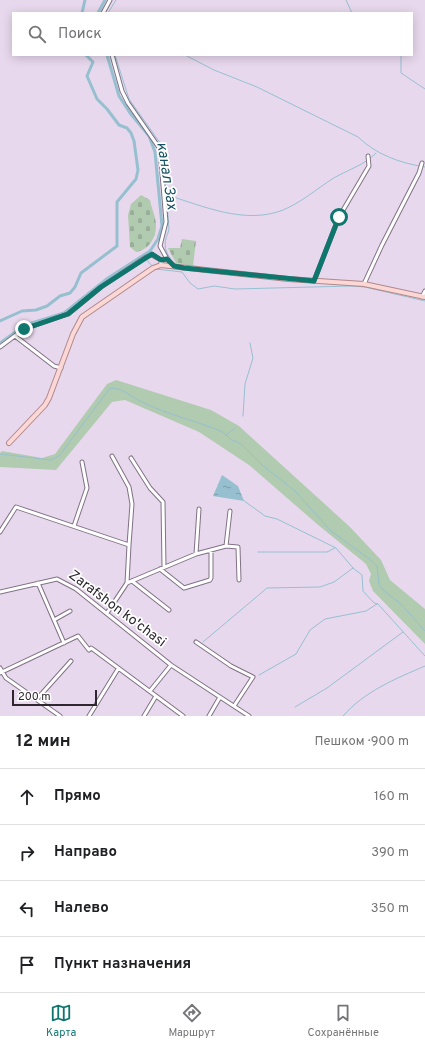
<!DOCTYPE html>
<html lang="ru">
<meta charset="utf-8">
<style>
body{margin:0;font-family:Overpass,sans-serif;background:#f6f6f6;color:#202124}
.scale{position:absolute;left:12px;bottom:10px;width:85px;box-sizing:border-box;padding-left:4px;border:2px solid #2e272f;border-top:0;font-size:11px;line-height:14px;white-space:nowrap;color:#2e272f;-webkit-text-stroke:3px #fff;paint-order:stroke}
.stop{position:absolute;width:12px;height:12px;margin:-9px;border:3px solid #0f766e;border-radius:50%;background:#fff}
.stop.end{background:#0f766e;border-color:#fff;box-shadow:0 1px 4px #0008}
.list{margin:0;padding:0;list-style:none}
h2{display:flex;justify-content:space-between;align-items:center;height:52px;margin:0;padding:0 16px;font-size:17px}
h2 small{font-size:13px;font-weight:400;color:#757577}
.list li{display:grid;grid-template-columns:26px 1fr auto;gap:12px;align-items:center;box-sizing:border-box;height:56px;padding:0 16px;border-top:1px solid #e0e0e0}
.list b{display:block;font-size:15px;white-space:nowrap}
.list em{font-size:13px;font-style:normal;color:#757577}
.icon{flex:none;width:22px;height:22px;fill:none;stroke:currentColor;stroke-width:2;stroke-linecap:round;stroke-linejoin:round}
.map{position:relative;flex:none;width:425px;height:716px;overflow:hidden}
.search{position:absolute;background:#fff;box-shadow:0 2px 10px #0003;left:12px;right:12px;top:12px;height:44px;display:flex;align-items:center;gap:10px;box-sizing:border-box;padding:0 14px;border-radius:0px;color:#757577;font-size:15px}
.sheet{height:276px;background:#fff}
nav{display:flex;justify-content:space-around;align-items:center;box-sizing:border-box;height:56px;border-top:1px solid #e0e0e0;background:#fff;font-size:11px;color:#757577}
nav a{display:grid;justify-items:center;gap:2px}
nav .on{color:#0f766e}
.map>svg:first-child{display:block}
.grass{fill:#b1cbb0}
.cemetery{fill:url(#cemetery-stones)}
.water{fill:url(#water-ripples)}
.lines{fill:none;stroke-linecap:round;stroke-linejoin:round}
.stream{stroke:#96c0d0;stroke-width:1}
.canal{stroke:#96c0d0;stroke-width:3}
.minor-casing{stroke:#817285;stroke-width:5}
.major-casing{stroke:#b1888a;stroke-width:6}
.minor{stroke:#fff;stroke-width:3}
.major{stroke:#fbd7d6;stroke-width:4}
.route{stroke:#0f766e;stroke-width:5}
.labels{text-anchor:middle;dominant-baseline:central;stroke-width:3.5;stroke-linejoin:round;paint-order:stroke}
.street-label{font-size:14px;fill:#2e272f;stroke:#fff}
.water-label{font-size:15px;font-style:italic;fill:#154f61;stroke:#fff}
</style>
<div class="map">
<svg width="425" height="716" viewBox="0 0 425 716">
<defs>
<pattern id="cemetery-stones" width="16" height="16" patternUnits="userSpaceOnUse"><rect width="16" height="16" fill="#b1cbb0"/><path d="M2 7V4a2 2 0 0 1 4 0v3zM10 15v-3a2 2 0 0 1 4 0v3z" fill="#99ae98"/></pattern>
<pattern id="water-ripples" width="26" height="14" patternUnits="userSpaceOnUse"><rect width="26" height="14" fill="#96c0d0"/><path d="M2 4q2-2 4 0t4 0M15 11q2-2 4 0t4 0" fill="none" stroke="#7b9ca9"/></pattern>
</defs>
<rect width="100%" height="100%" fill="#e8d8ed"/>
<path class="grass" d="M116,380L211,410L239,426L350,527L381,560L390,580L425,609V644L373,591L369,581L371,574L366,564L317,524L249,465L199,432L125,400L112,402L56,470L0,467V453L2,451L42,458L55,454L107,384Z"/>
<path class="cemetery" d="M141,195L150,200C151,207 154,212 155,218C159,233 151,250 136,252L130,247L128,215L131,204Z
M182,239L196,241L193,266L176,263L168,248H180Z"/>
<path class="water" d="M222,475L238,486L244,501L213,496Z"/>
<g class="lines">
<path class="stream" d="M346,0L352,13
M108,13L116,0
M115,55L129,99L163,147L169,230C164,242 163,249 171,259
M185,55L214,70L257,87L358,137C377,155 400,163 425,167
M401,55V73L425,89
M167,195C203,206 245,225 283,210C300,203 317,189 332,179C347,170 365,165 376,153
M146,259L152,266
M156,269L182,272L190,283L198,289L214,286L235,289L351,286L365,287L425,301
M243,416L245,384L253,358L250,343
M226,435L235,428
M0,454L51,460L59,456L110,388C124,388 132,398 144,403C169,415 197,421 223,432L230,439L241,444L262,465L295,491L331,531L372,561L377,566L379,584L382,589L402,605L425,631
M243,500L265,516L277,519L336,548L353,568L362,575L363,591L374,603L378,604L425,656
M258,552H327L335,548
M203,642L267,588L320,587L334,582L353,568
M259,675L296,654L310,630L325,619L366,611L377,604
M295,707L327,688L403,632
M343,716C365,691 395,679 425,666"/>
<path class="canal" d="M82,13L85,0
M98,13L105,0
M0,321L22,311L36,310L47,306L60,296L70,293L75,287L81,273L117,246V202L136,179L138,170L134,141L131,133L127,128L119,125L107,109L97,99L87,76L93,62L86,55
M0,343L25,325L64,313L108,278L150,251L158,239L162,226L155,152L149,136L130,113L119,96L107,55"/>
<g class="minor-casing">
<path id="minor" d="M103,13L110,0
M112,55L122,91L128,103L160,149L166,222L160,246L167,259L174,266
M314,281L339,217L369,166L368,156
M364,284L382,245L419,173L422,163
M422,297L425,291
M15,336L54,366L61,368
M0,347L24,329L68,314L101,287L146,257L152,255L161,260V265
M112,456L129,487L132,504L129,545
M131,458L150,488L163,502L164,567
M74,526L87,488L82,462
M0,532L16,507L129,545L127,583
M226,546L230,511
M196,554L199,509
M160,569L184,588L210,580L211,578V550
M132,581L169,610
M38,583L64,643
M0,592L57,579L76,589L171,665L249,716
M107,613L127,583L196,554L226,546L238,547L239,580
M54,620L70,611
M196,642L231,666L253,677L234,706
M0,668L6,678L60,716
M0,673L78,636L89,650L91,648L94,650L183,716
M150,691L171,665
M37,699L71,661
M89,716L118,669
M144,716L156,696
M209,716L220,697"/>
</g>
<g class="major-casing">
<path id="major" d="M9,443L45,405L49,398L73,334L82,317L153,268L161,265L288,279L364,284L425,297"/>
</g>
<use href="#minor" class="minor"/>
<use href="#major" class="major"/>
</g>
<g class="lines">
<path class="route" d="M24,329L68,314L101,287L152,254L161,260L167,259L174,266L184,268L314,281L339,217"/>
</g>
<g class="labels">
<g class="street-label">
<text transform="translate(117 609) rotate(37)">Zarafshon ko'chasi</text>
</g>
<g class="water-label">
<text transform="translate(166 176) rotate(81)">канал Зах</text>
</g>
</g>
</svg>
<div class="scale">200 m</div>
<div class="stop" style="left:339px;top:217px"></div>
<div class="stop end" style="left:24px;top:329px"></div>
<div class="search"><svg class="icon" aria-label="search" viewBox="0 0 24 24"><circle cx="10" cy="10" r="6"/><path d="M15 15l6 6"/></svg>Поиск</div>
</div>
<section class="sheet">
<h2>12 мин<small>Пешком · 900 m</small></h2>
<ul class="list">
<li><svg class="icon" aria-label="ahead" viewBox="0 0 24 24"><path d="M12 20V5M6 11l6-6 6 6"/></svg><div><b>Прямо</b></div><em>160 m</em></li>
<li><svg class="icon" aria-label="right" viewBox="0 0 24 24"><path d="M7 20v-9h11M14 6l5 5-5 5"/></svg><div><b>Направо</b></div><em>390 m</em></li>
<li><svg class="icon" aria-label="left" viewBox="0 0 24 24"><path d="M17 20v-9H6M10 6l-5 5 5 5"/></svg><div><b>Налево</b></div><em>350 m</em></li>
<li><svg class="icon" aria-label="arrive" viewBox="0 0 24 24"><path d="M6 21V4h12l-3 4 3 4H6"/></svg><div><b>Пункт назначения</b></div></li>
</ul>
</section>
<nav>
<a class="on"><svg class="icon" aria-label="map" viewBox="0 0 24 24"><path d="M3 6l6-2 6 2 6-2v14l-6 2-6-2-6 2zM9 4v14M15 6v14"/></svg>Карта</a>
<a><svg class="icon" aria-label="directions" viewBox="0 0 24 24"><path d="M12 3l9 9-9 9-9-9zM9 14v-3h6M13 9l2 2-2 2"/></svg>Маршрут</a>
<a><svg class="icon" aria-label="saved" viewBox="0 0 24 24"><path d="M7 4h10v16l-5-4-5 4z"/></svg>Сохранённые</a>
</nav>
